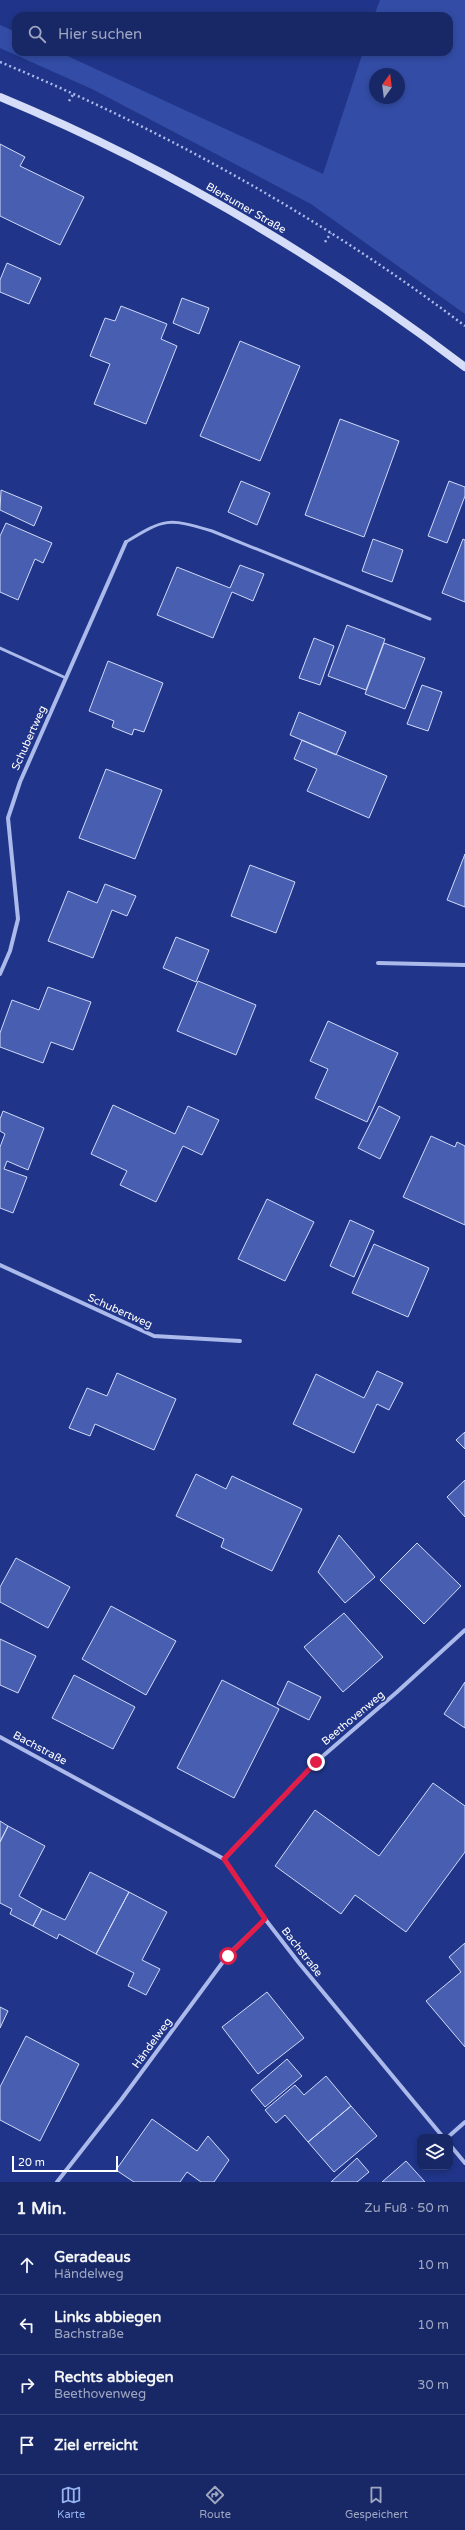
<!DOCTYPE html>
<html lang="de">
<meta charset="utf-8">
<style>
body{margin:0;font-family:"Varela Round",sans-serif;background:#21306d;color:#f1f3f6}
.controls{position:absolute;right:12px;bottom:12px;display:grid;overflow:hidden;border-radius:8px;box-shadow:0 2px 6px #0003}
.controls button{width:36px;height:36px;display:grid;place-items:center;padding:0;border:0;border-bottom:1px solid #36447b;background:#182867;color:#f1f3f6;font:20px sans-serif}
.compass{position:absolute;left:369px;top:68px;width:36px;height:36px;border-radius:50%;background:#182867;box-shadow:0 2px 6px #0003;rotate:14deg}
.scale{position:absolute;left:12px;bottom:10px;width:106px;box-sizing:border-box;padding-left:4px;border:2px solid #fff;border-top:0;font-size:11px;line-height:14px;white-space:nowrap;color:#fff;-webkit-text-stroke:3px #203589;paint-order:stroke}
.stop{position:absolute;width:12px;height:12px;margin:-9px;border:3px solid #e11d48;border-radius:50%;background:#fff}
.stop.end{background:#e11d48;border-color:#fff;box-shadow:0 1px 4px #0008}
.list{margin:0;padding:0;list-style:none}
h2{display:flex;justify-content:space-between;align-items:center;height:52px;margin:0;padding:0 16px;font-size:17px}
h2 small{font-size:13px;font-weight:400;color:#9fa6c0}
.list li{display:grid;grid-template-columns:26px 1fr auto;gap:12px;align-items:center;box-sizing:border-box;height:60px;padding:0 16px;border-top:1px solid #36447b}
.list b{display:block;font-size:15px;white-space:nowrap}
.list p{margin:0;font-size:13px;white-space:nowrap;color:#9fa6c0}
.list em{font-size:13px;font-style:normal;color:#9fa6c0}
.icon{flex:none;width:22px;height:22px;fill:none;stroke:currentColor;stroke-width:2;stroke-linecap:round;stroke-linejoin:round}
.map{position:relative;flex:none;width:465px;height:2182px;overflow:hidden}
.search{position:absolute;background:#182867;box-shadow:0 2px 6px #0003;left:12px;right:12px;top:12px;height:44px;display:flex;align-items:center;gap:10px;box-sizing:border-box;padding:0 14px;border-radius:12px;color:#9fa6c0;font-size:15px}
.sheet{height:292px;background:#182867}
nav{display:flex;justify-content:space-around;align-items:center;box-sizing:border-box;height:56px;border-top:1px solid #36447b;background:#182867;font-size:11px;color:#9fa6c0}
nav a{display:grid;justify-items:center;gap:2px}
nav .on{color:#95b2f1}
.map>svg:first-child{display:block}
.green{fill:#334da6;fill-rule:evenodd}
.building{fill:#485fb1;stroke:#d0d9f8}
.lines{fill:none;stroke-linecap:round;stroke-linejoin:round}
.path{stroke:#abb9eb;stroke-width:2.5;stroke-dasharray:2 3;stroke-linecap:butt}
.lane{stroke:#abb9eb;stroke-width:3}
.street{stroke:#abb9eb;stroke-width:4}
.secondary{stroke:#d6ddf8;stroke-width:8}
.route{stroke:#e11d48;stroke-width:5}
.labels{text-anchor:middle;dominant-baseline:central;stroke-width:3.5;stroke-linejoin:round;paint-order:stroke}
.street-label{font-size:11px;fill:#fff;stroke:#203589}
</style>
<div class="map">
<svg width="465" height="2182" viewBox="0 0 465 2182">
<rect width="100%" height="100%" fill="#203589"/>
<path class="green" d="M380,0H465V314L311,204L94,90L0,48V25L16,32V52H59L323,174L363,52H449V16H374ZM375,74H399V98H375Z"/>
<path class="building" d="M0,144L25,157L20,166L84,197L60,245L0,216Z
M7,263L41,278L29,304L0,292V280Z
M182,298L209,308L199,334L173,323Z
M121,306L167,324L161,339L177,346L146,424L94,404L110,364L90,356L105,318L115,321Z
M240,341L300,366L260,461L200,436Z
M340,419L399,441L364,537L305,515Z
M241,481L270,493L257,525L228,512Z
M449,481L465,487V496L447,543L428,536Z
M1,490L42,507L34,526L0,510Z
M6,523L52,543L43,563L35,559L18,600L0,592V536Z
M373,539L403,550L392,582L362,571Z
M463,539L465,540V602L442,593Z
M240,565L264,574L253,601L232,592L213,638L157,615L177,567L230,588Z
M347,625L385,639L366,690L328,676Z
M314,638L334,646L320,685L299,678Z
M384,643L425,658L405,709L365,694Z
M108,661L163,683L144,732L134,729L132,735L112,727L114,721L89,711Z
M422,685L442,692L428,731L407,724Z
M299,712L346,732L336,755L290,735Z
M302,740L387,776L369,818L307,791L317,769L294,759Z
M106,769L162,790L135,859L79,838Z
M465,854V907L447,900Z
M250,865L295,882L276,933L231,916Z
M105,884L136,896L127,916L112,910L93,958L48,941L68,891L97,903Z
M176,937L209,950L196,982L163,968Z
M198,981L256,1005L236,1055L177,1031Z
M48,987L91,1002L73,1050L51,1042L43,1063L0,1047V1033L12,1000L39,1010Z
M328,1021L398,1053L367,1122L315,1098L328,1069L310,1061Z
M113,1105L175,1134L188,1106L219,1120L202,1155L183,1146L156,1202L120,1185L127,1171L91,1154Z
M379,1106L400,1117L380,1159L358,1148Z
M3,1111L44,1128L28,1170L7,1161L4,1169L27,1177L13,1213L0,1208V1147L5,1134L0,1131V1119Z
M431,1136L455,1147L457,1142L465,1146V1225L403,1197Z
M267,1199L314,1222L285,1281L238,1259Z
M350,1220L374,1231L354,1277L330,1266Z
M374,1244L429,1268L408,1317L352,1293Z
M377,1371L403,1383L389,1410L377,1404L354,1453L293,1424L316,1374L364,1398Z
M117,1373L176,1399L154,1450L95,1424L90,1436L69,1428L87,1388L107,1396Z
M465,1432V1449L456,1440Z
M196,1474L226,1489L232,1476L302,1509L272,1571L221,1547L224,1539L176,1516Z
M465,1480V1517L447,1497Z
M339,1535L375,1577L345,1603L318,1572Z
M417,1543L461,1586L424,1624L380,1580Z
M16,1558L70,1587L48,1628L0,1602V1587Z
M111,1606L176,1641L146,1695L82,1659Z
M344,1613L383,1657L343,1692L304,1647Z
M0,1639L36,1656L18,1693L0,1685Z
M74,1675L135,1707L113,1749L52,1718Z
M222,1680L279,1709L234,1798L177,1768Z
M288,1681L321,1697L309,1720L277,1704Z
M465,1682V1728L444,1714Z
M433,1783L465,1806V1852L406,1932L355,1895L341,1914L275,1866L315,1810L379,1856Z
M0,1821L8,1826L0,1842Z
M8,1826L45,1846L19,1896L42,1909L33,1926L10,1914L12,1909L0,1903V1842Z
M90,1872L129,1892L96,1954L59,1934L57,1939L33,1926L42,1909L65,1920Z
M129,1892L167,1912L142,1960L160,1969L146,1995L128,1986L134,1973L96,1954Z
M465,1943V2047L426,2001L461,1972L449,1957Z
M267,1992L304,2038L258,2074L222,2027Z
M0,2007L8,2011L0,2028Z
M26,2036L79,2064L40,2141L0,2120V2087Z
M287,2059L302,2076L265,2107L251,2090Z
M326,2076L351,2106L308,2142L285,2115L276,2123L265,2110L295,2085L304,2095Z
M351,2106L377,2136L334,2172L308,2142Z
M152,2119L197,2151L208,2136L229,2160L214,2182H201L187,2172L180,2182H134L116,2170Z
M357,2158L369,2172L357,2182H331Z
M406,2161L425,2182H382Z"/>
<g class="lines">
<path class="path" d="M0,62C164,130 323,218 465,326
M69,101L74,93
M325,242L331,233"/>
<path class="lane" d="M126,542C165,518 168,518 212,531L430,619
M0,648L66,678"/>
<path class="street" d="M378,963L465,965
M0,974L10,951L18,919L8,818L20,782L126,542
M0,1265L154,1336L240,1341
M0,1737L224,1859L265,1919L299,1963L443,2137
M224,1859L316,1762L397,1692L465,1630
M448,2137L465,2122
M450,2145L465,2163
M57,2182L121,2100L228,1955L265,1919"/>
<path class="secondary" d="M0,97C166,166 322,258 465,367"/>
</g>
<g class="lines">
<path class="route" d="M228,1956L265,1919L224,1859L316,1762"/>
</g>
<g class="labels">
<g class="street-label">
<text transform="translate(246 208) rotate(30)">Blersumer Straße</text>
<text transform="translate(29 738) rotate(-66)">Schubertweg</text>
<text transform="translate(120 1311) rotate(24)">Schubertweg</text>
<text transform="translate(353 1718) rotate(-40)">Beethovenweg</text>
<text transform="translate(40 1748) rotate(28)">Bachstraße</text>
<text transform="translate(302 1952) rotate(52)">Bachstraße</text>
<text transform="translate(152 2043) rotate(-54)">Händelweg</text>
</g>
</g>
</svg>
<div class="controls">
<button><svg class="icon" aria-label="layers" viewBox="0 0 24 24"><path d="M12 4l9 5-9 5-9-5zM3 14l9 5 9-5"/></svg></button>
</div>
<svg class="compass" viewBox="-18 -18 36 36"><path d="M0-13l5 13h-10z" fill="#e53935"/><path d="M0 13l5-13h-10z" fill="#9fa6c0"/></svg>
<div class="scale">20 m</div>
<div class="stop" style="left:228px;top:1956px"></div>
<div class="stop end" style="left:316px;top:1762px"></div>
<div class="search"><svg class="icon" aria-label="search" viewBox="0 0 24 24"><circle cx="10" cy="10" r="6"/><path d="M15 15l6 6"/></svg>Hier suchen</div>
</div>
<section class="sheet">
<h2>1 Min.<small>Zu Fuß · 50 m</small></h2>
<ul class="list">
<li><svg class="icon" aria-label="ahead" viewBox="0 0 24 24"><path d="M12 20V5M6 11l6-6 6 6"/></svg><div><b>Geradeaus</b><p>Händelweg</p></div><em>10 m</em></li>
<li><svg class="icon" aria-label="left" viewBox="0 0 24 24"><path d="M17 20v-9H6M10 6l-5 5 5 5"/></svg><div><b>Links abbiegen</b><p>Bachstraße</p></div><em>10 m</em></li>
<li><svg class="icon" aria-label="right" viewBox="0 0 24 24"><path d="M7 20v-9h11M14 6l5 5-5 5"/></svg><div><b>Rechts abbiegen</b><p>Beethovenweg</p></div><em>30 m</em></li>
<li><svg class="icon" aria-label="arrive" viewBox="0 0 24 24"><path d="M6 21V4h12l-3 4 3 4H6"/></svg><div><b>Ziel erreicht</b></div></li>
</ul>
</section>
<nav>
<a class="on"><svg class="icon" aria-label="map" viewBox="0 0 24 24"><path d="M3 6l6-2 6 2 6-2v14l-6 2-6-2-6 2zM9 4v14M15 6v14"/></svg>Karte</a>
<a><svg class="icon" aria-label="directions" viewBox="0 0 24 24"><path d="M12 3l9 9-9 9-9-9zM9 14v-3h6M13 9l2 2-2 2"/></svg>Route</a>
<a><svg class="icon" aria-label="saved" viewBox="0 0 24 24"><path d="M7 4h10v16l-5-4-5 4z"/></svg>Gespeichert</a>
</nav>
